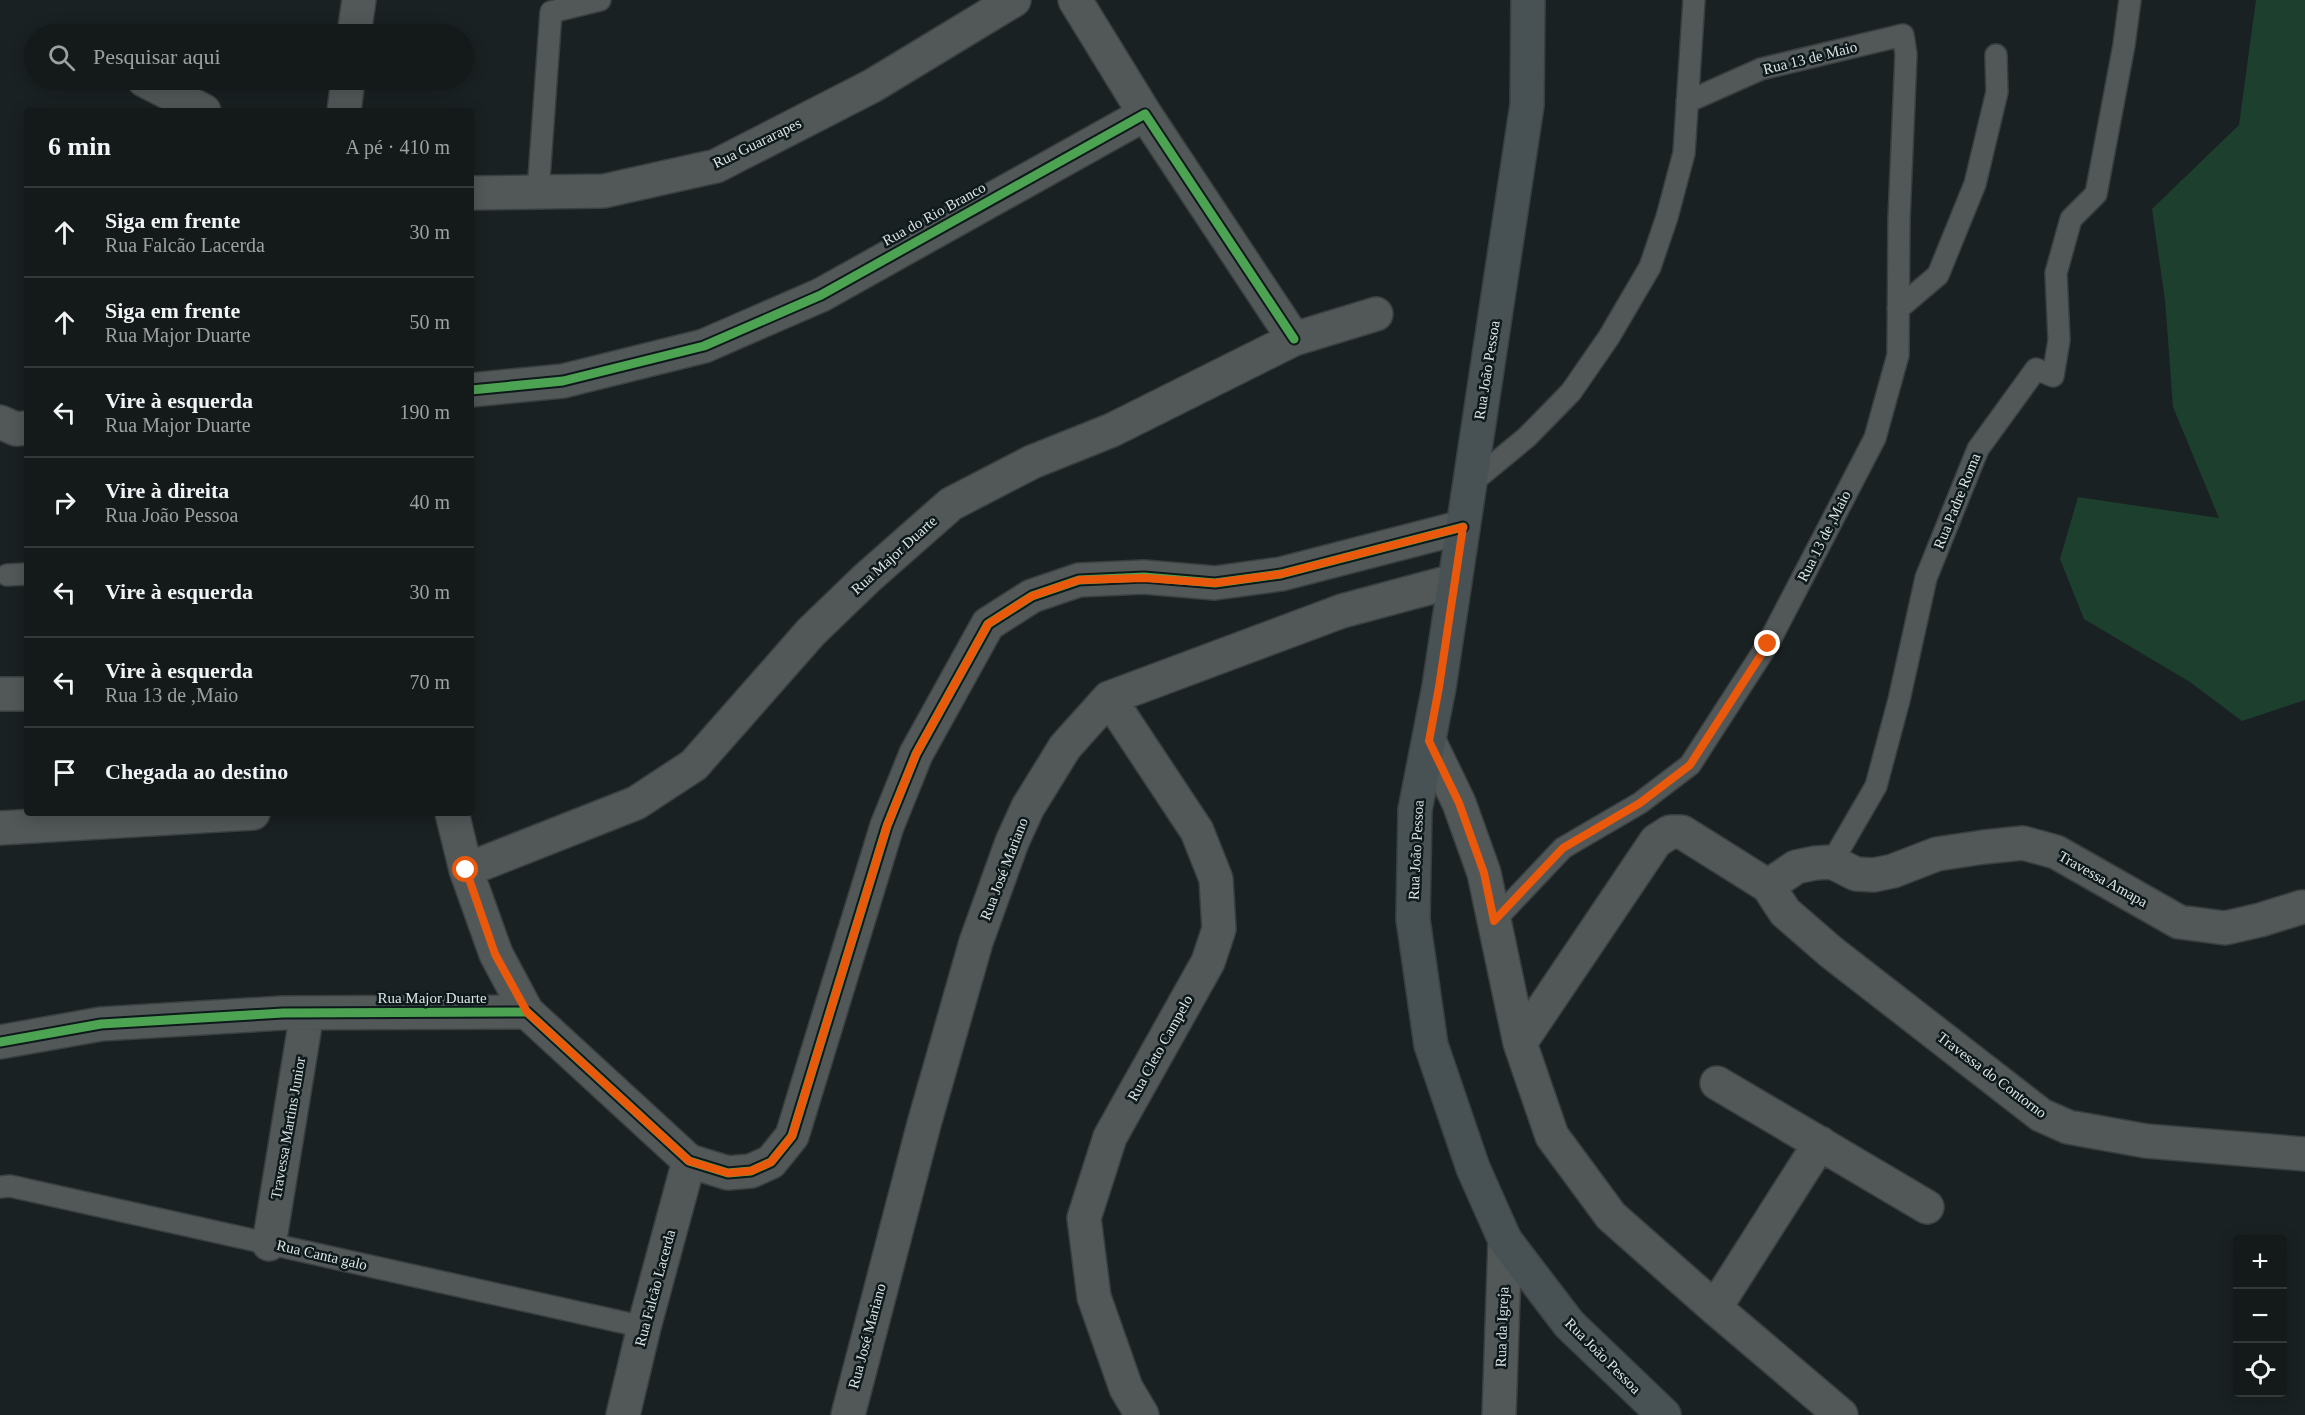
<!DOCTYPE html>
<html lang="pt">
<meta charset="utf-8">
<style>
body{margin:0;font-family:Georgia,serif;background:#1d2223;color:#f1f3f6}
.controls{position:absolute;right:18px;bottom:18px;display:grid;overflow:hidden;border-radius:6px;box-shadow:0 3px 15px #0003}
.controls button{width:54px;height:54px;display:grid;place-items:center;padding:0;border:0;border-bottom:2px solid #333839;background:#14191a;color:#f1f3f6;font:30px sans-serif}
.stop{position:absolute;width:18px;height:18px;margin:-14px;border:4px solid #ea580c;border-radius:50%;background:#fff}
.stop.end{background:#ea580c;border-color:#fff;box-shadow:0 2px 6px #0008}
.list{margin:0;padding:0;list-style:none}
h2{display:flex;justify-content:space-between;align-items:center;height:78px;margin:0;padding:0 24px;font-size:26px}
h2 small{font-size:20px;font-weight:400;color:#9da0a2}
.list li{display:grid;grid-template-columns:39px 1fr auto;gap:18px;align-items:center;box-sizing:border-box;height:90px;padding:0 24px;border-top:2px solid #333839}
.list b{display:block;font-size:22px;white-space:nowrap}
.list p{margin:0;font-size:20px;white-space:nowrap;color:#9da0a2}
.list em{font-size:20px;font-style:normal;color:#9da0a2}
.icon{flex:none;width:33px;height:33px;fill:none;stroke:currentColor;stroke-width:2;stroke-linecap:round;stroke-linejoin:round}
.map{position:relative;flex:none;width:2305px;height:1415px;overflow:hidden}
.search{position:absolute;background:#14191a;box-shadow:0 3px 15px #0003;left:24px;top:24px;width:450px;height:66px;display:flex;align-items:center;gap:15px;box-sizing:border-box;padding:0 21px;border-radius:33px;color:#9da0a2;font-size:22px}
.panel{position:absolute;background:#14191a;box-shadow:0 3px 15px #0003;left:24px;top:108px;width:450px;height:708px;border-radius:6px}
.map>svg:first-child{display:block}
.green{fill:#1c3f2e}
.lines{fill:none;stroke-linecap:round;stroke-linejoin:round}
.service-casing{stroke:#393e3f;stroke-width:24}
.minor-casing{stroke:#393e3f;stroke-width:36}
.secondary-casing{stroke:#393e3f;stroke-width:36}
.service{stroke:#525758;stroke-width:21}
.minor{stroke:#525758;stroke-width:33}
.secondary{stroke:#485153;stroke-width:33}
.cycleway-casing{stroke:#0e191b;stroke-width:13}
.cycleway{stroke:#4ca352;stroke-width:9}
.route{stroke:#ea580c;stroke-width:8}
.labels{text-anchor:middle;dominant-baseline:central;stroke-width:5;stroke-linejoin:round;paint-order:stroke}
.street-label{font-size:15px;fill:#dde4e5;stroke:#0e191b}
</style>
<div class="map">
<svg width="2305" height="1415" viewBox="0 0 2305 1415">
<rect width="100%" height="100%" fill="#1a2122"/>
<path class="green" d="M2256,0H2305V700L2242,721L2190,682L2084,619L2060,559L2078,497L2219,518L2173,407L2165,300L2152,209L2239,125Z"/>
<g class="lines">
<g class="service-casing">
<path id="service" d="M538,192L551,12L600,0
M1898,309L1938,275L1975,184L1997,92L1996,55
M1470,484L1527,437L1571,392L1609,337L1650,267L1667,217L1684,153L1694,0
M7,575L27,574
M1832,862L1876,786L1899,700L1926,578L1978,449L2036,369L2053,376L2059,340L2056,273L2071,219L2096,194L2124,45L2130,0
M1494,921L1563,848L1640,803L1690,765L1768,644L1875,438L1898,355L1899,219L1906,54L1903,35L1761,69L1687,102
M0,1187L10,1186L644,1327"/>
</g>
<g class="minor-casing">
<path id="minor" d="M1075,0L1145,114
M354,34L359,0
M144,80L204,111
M344,111L348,80
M471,193L604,191L716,166L872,86L1014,0
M471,390L563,381L704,346L821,295L1145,114L1294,339
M0,422L16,429L27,428
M0,694H27
M1109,698L1197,831L1216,879L1219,929L1208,962L1110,1137L1084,1218L1094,1297L1126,1388L1142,1415
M1429,741L1459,803L1484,873L1520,1043L1552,1136L1611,1216L1715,1308L1841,1415
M452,813L466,870L496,954L527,1012
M0,828L253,813
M466,870L636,803L694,765L811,632L867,578L951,504L1032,462L1112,430L1294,339L1376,314
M1768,886L1796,867L1815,863L1832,862L1856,874L1874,875L1893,871L1937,854L1984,847L2023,843L2056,852L2179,922L2225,928L2260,920L2302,907
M0,1042L101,1024L283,1013L527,1012L689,1161L728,1173L751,1171L771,1162L792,1136L887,826L916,754L988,624L1032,596L1079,580L1144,577L1215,583L1281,574L1463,527
M1520,1043L1656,841L1670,832H1682L1768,886L1785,912L1831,952L2041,1115L2068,1127L2146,1141L2305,1154
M1717,1083L1927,1207
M269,1244L307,1013
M1715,1308L1820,1143
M623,1415L644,1327L689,1161
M848,1415L924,1124L976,942L1012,842L1028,807L1065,747L1109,698L1342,611L1454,581
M1499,1415L1505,1240"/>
</g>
<g class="secondary-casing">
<path id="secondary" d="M1528,0L1527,105L1439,687L1415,810L1413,919L1431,1045L1473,1168L1505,1240L1569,1324L1664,1415"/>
</g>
<use href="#service" class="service"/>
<use href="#minor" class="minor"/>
<use href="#secondary" class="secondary"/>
<g class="cycleway-casing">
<path id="cycleway" d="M471,390L563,381L704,346L821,295L1145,114L1294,339
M0,1042L101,1024L283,1013L527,1012L689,1161L728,1173L751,1171L771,1162L792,1136L887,826L916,754L988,624L1032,596L1079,580L1144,577L1215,583L1281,574L1463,527"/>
</g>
<use href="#cycleway" class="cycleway"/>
</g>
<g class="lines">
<path class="route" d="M466,870L495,954L527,1012L689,1161L728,1173L751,1171L771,1162L792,1136L887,826L916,754L988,624L1032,596L1079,580L1144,578L1215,583L1281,574L1463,527L1439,687L1429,741L1459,803L1484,873L1494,921L1563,848L1640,803L1690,765L1768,644"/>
</g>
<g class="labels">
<g class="street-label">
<text transform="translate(1810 58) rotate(-14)">Rua 13 de Maio</text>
<text transform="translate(757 143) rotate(-26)">Rua Guararapes</text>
<text transform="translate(934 214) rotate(-29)">Rua do Rio Branco</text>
<text transform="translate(1487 370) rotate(-81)">Rua João Pessoa</text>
<text transform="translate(1957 501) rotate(-68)">Rua Padre Roma</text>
<text transform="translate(1824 536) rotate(-63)">Rua 13 de ,Maio</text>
<text transform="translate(894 555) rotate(-42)">Rua Major Duarte</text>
<text transform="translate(1416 850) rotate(-87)">Rua João Pessoa</text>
<text transform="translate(1004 869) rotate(-69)">Rua José Mariano</text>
<text transform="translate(2103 879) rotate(29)">Travessa Amapa</text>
<text x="432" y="998">Rua Major Duarte</text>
<text transform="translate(1160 1048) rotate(-61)">Rua Cleto Campelo</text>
<text transform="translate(1992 1075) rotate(37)">Travessa do Contorno</text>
<text transform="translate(288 1128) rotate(-80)">Travessa Martins Junior</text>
<text transform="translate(322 1255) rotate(13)">Rua Canta galo</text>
<text transform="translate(655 1288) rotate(-75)">Rua Falcão Lacerda</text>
<text transform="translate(1502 1327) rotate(-88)">Rua da Igreja</text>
<text transform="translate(867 1336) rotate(-75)">Rua José Mariano</text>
<text transform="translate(1603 1356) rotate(45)">Rua João Pessoa</text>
</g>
</g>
</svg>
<div class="controls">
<button>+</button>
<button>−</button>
<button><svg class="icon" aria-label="locate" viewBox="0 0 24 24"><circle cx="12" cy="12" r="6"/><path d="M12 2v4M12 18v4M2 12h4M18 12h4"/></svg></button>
</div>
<div class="stop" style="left:466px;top:870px"></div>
<div class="stop end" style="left:1768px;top:644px"></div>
<div class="search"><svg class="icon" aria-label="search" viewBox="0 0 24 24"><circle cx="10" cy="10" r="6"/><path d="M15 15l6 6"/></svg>Pesquisar aqui</div>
<section class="panel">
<h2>6 min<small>A pé · 410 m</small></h2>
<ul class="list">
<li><svg class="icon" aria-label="ahead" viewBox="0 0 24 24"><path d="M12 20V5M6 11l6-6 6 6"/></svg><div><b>Siga em frente</b><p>Rua Falcão Lacerda</p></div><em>30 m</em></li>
<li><svg class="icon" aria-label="ahead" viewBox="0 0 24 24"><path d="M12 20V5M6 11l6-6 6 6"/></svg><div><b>Siga em frente</b><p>Rua Major Duarte</p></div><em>50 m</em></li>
<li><svg class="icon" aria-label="left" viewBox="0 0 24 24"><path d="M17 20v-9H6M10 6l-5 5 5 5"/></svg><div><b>Vire à esquerda</b><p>Rua Major Duarte</p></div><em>190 m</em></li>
<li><svg class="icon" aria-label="right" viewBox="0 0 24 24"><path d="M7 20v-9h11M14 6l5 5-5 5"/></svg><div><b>Vire à direita</b><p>Rua João Pessoa</p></div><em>40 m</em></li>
<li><svg class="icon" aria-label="left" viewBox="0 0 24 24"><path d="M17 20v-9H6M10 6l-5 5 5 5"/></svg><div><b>Vire à esquerda</b></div><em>30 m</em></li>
<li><svg class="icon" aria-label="left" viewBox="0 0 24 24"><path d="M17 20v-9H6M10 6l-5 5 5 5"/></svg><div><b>Vire à esquerda</b><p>Rua 13 de ,Maio</p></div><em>70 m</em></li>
<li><svg class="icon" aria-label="arrive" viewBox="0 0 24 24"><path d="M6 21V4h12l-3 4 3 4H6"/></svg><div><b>Chegada ao destino</b></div></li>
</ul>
</section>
</div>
